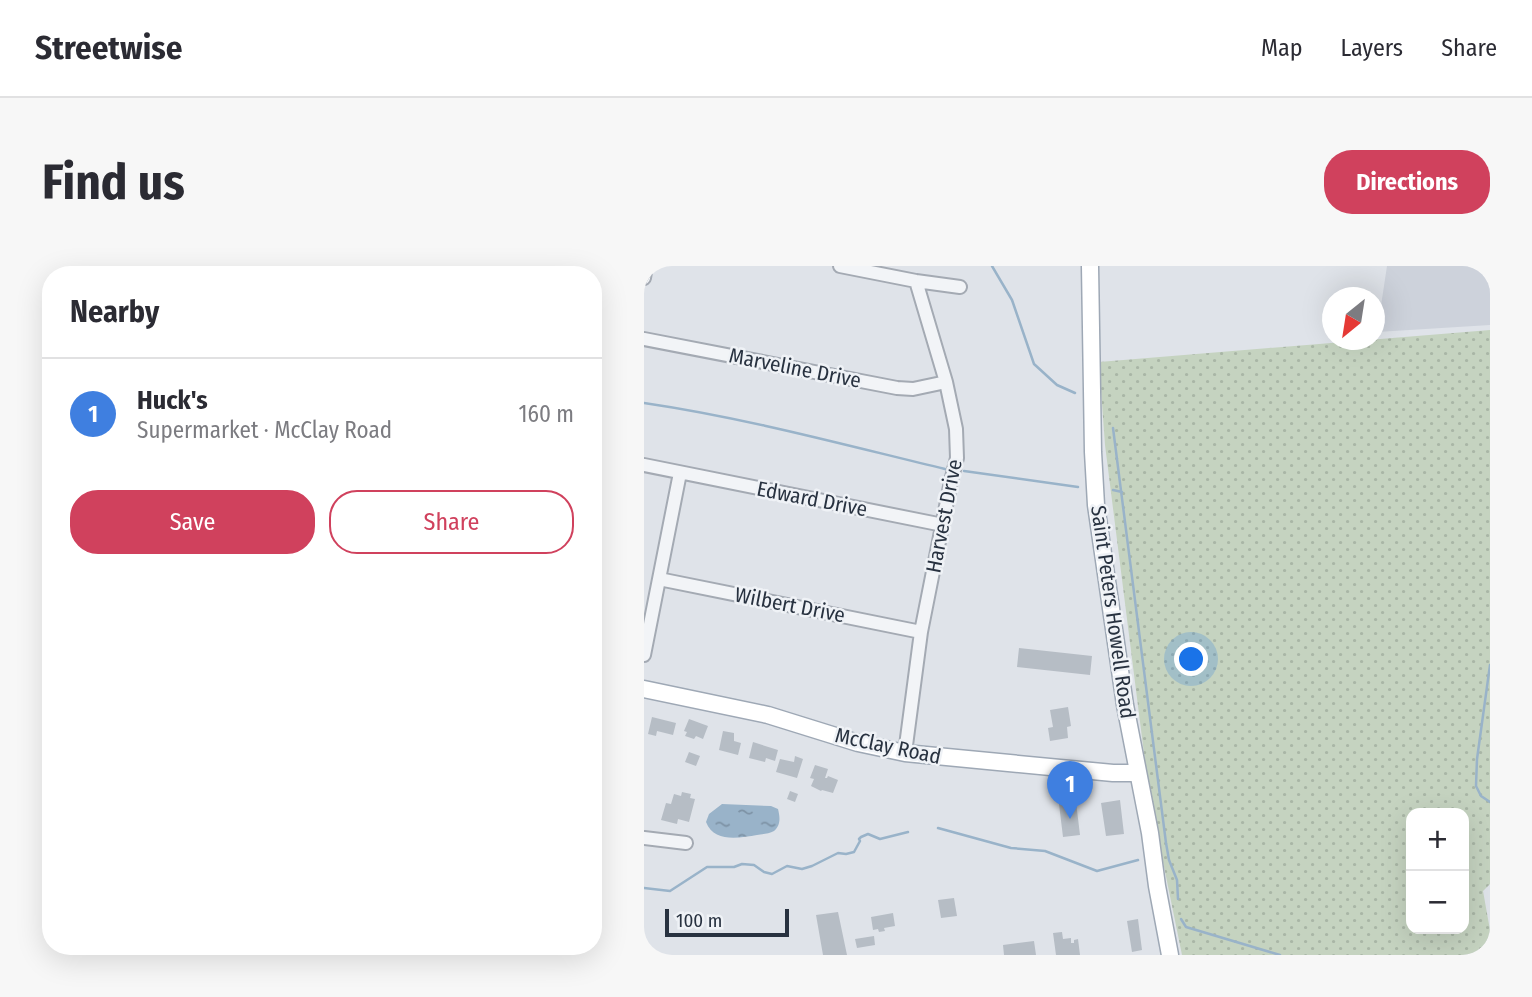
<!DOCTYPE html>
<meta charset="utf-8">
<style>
body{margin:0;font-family:"Fira Sans Condensed",sans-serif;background:#f7f7f7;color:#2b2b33}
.controls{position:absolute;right:21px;bottom:21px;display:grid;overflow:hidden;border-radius:14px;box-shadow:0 7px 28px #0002}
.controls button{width:63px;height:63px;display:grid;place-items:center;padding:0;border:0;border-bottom:2px solid #e1e1e2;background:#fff;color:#2b2b33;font:35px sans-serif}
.compass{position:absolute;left:678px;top:21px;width:63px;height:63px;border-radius:50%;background:#fff;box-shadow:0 7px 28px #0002;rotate:210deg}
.scale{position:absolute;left:21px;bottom:18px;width:124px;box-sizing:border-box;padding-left:7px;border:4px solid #283240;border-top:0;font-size:19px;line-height:24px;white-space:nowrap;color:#283240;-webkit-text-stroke:5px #eff2f6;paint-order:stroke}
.you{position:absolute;left:548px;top:394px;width:24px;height:24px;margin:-18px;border:5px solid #fff;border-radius:50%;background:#1a73e8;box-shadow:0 0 0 10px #1a73e833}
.badge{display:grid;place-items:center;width:46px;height:46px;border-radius:50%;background:#d0415d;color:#fff;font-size:23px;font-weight:700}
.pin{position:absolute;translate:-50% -58px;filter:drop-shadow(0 2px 4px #0008)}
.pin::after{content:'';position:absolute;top:37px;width:24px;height:21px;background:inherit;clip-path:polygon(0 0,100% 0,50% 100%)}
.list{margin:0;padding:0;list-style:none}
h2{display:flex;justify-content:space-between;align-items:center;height:91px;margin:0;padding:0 28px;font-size:30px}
h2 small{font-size:23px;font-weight:400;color:#7c7c81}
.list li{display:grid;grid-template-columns:46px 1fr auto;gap:21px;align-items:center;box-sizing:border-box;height:112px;padding:0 28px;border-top:2px solid #e1e1e2}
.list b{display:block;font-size:26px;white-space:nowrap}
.list p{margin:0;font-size:23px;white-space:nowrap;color:#7c7c81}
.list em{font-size:23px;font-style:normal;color:#7c7c81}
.actions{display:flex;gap:14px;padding:21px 28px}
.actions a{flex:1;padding:16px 0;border:2px solid #d0415d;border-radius:28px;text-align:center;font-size:24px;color:#d0415d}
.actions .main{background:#d0415d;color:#fff}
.map{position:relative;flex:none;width:846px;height:689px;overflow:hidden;border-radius:28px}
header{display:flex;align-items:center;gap:42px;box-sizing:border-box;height:98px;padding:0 35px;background:#fff;border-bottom:2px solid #e1e1e2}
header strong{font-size:33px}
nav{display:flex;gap:38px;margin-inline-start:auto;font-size:24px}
.intro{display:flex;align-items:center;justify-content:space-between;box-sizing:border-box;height:168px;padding:0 42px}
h1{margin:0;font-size:49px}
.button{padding:18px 32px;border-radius:28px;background:#d0415d;color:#fff;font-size:24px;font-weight:700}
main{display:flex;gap:42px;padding:0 42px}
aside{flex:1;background:#fff;border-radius:28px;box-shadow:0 7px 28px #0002}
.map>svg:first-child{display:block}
.built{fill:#cdd2db}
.park{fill:url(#park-dots);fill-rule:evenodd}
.water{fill:url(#water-ripples)}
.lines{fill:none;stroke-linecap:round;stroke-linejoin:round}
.stream{stroke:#99b3c9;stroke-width:2.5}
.building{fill:#b6bdc5}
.minor-casing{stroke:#a4aab3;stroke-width:16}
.major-casing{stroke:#9ea8b5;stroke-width:19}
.minor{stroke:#f2f4f7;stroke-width:12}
.major{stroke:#fff;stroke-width:16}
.labels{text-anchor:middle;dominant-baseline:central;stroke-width:5;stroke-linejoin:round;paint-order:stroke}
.street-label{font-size:21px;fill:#283240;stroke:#eff2f6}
</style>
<header>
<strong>Streetwise</strong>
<nav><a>Map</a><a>Layers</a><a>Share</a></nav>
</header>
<div class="intro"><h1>Find us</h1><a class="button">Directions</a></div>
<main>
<aside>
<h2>Nearby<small></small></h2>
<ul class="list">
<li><span class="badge" style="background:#3f7fe0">1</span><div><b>Huck's</b><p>Supermarket · McClay Road</p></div><em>160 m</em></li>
</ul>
<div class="actions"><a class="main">Save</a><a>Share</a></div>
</aside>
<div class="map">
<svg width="846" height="689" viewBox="0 0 846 689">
<defs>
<pattern id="park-dots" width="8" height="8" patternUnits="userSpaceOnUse" patternTransform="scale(1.75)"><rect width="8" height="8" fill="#c5d3c0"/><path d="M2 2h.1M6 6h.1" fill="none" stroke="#a9b6a6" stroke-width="1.8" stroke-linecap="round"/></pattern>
<pattern id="water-ripples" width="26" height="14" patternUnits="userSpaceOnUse" patternTransform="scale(1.75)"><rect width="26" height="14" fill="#99b3c9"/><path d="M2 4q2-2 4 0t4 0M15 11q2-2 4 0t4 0" fill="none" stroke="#7d92a5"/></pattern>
</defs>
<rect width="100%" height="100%" fill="#dfe3e9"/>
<path class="built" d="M743,0H846V59L733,66Z"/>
<path class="park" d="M846,64V618L839,625L846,664V689H538L505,527L461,179L455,96ZM767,547H820V663H767Z"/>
<path class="water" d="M78,538L127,540L134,543C136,551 137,559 130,565C125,568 118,568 113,569C95,572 70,577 62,556L65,548Z"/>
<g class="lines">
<path class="stream" d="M348,0L368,34L390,98L413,119L431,127
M0,137C102,152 201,179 301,203
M469,162L522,577L525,594L533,614L534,633
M320,205L434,221
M469,224L478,226
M846,399L833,493L832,520L837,530L846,536
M294,562L367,582L401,585L453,605L494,594
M0,622L26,625L63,601H90L98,598L110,599L120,606L128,608L143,600L158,603L168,600L194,587L202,588L210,586L216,575L215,573L217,571L224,568L236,573L264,566
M537,653L542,661L636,689"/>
</g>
<path class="building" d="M375,382L448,390L446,409L373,401Z
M424,441L427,460L423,461L424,472L406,475L404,462L409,461L406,444Z
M8,451L32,457L29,469L13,465L12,470L4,468Z
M45,453L64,460L59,473L52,470L50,473L41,470L43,466L40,465Z
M79,465L90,467V475L97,477L94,489L75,484Z
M109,476L134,484L131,495L122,492L121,496L105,492Z
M45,486L56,490L52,500L41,496Z
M151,490L159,493L153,512L132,506L136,493L150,496Z
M171,499L184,503L181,512H183L184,510L194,514L189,527L178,524L177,525L167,520L170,513L166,512Z
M146,525L154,528L151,536L143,533Z
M38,526L47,528L46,532L51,533L45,556L34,553L33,558L17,554L22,537L27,538L30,528L37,530Z
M476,534L480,568L462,570L457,537Z
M432,536L436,569L419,571L415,538Z
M310,632L313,650L297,652L294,634Z
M194,646L203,689H179L172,649Z
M249,647L251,660L240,662L241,665L235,666L234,663L229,664L227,651Z
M494,653L498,684L488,686L483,655Z
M418,666L419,673L427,672V677H430V674L434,673L436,689H412L409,667Z
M230,670L231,679L213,682L211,673Z
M390,675L392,689H360L359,679Z"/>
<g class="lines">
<g class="minor-casing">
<path id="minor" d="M196,0L272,15L316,21
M0,12L2,0
M0,73L253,122L269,123L302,116
M0,199L299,259
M15,313L277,366
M0,389L36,207
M261,487L277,366L307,215L313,192L312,163L302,116L272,15
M0,572L42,577"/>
</g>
<g class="major-casing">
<path id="major" d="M446,0L449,186L452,239L481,439L506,567L513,620L526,689
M0,423L124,449L214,477L261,487L469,507H493"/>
</g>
<use href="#minor" class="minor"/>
<use href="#major" class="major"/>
</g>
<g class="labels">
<g class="street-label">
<text transform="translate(151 102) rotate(11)">Marveline Drive</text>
<text transform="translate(168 233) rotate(11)">Edward Drive</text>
<text transform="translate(300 250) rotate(-79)">Harvest Drive</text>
<text transform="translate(146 339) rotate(11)">Wilbert Drive</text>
<text transform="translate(469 346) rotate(82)">Saint Peters Howell Road</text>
<text transform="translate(244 480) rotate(12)">McClay Road</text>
</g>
</g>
</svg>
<div class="controls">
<button>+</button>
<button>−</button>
</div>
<svg class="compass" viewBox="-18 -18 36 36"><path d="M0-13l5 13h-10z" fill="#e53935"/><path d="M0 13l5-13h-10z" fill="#7c7c81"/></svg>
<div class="scale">100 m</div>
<div class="you"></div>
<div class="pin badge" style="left:426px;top:553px;background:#3f7fe0">1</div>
</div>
</main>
